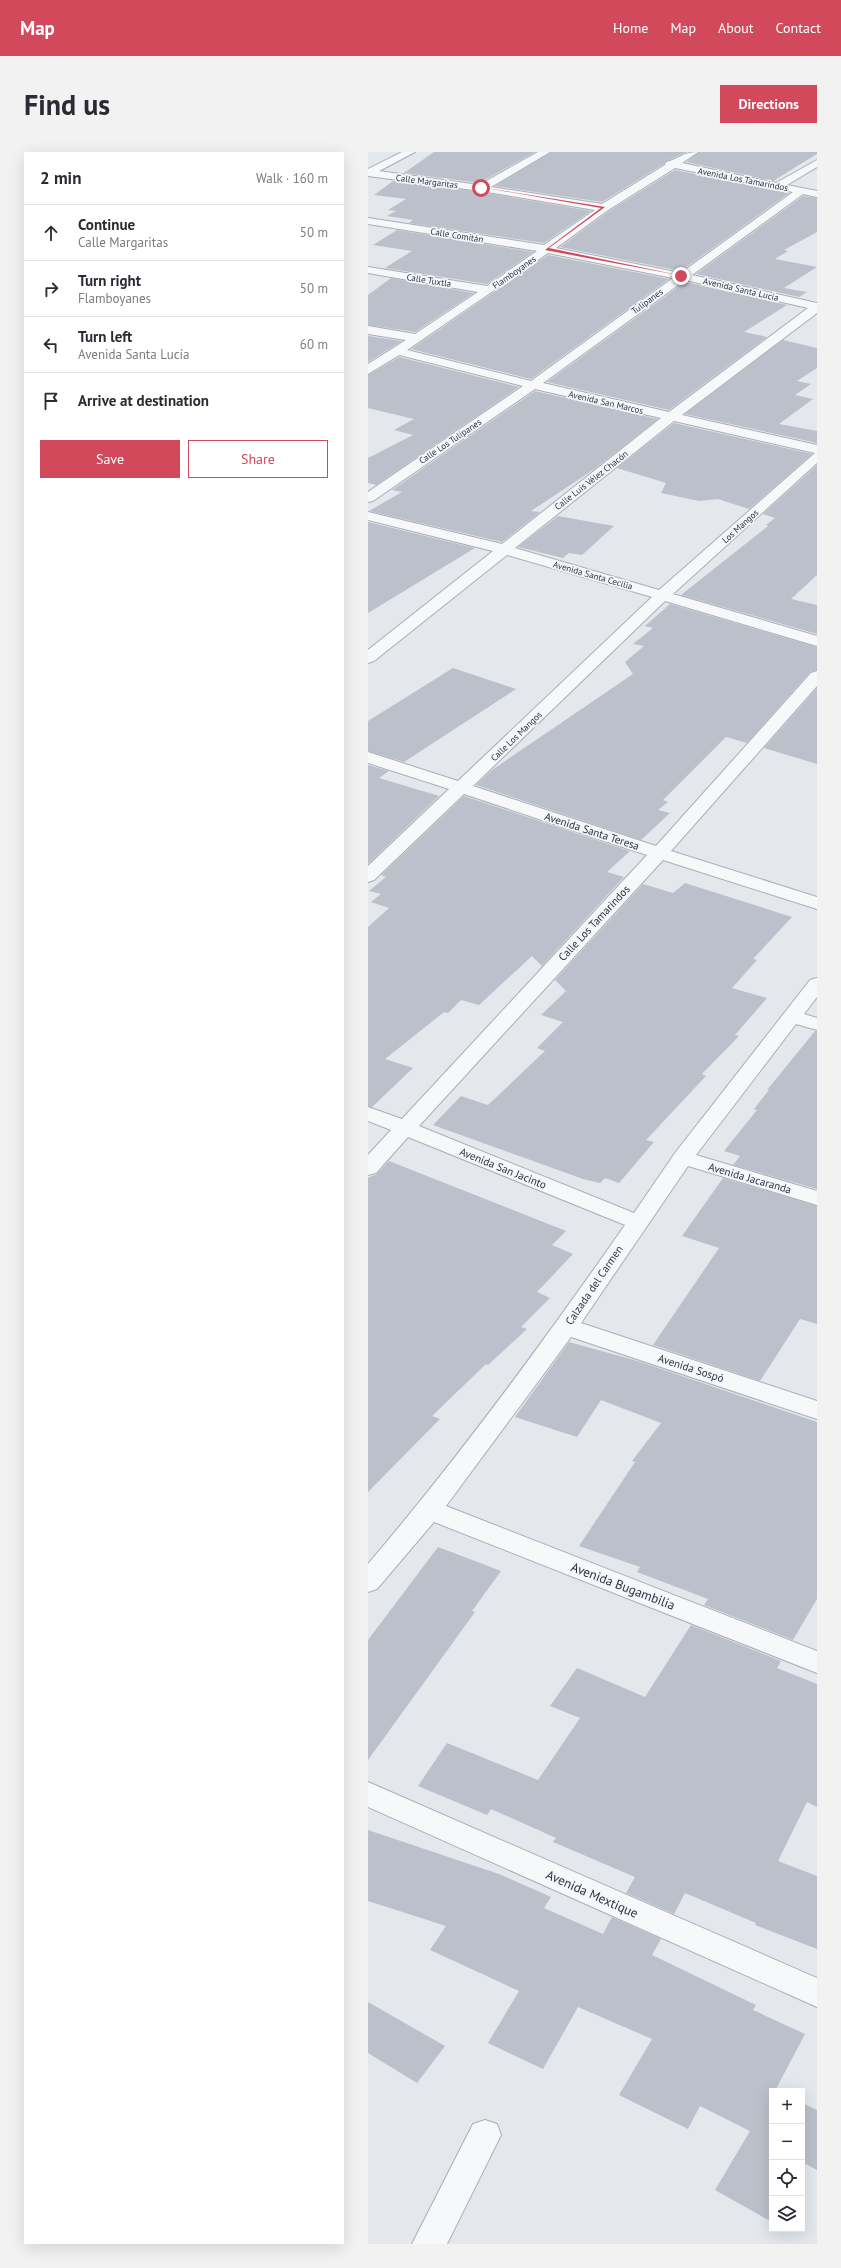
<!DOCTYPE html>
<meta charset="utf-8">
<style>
body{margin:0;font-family:"PT Sans",sans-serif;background:#f2f2f3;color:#2b2b33}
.controls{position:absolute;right:12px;bottom:12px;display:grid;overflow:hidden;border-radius:0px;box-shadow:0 4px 16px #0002}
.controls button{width:36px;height:36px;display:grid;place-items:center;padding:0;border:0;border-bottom:1px solid #e1e1e2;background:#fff;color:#2b2b33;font:20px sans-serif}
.stop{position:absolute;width:12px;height:12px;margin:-9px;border:3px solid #d1495b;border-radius:50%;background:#fff}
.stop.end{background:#d1495b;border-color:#fff;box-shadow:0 1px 4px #0008}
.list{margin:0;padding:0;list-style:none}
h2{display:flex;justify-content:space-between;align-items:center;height:52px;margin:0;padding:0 16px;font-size:17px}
h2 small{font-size:13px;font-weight:400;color:#7c7c81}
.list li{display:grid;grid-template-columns:26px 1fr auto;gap:12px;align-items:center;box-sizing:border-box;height:56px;padding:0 16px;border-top:1px solid #e1e1e2}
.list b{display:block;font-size:15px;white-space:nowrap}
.list p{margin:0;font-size:13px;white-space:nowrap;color:#7c7c81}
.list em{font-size:13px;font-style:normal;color:#7c7c81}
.actions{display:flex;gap:8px;padding:12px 16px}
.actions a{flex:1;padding:9px 0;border:1px solid #d1495b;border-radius:0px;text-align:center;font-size:14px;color:#d1495b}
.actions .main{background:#d1495b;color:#fff}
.icon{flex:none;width:22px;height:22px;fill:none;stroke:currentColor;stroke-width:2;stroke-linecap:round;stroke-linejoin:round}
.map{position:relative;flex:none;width:449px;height:2092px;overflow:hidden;border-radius:0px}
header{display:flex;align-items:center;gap:24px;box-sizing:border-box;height:56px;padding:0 20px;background:#d1495b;color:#fff}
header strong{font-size:19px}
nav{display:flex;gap:22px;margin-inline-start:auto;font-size:14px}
.intro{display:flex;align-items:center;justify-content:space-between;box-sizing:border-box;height:96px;padding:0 24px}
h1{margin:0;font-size:28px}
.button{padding:10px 18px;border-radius:0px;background:#d1495b;color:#fff;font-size:14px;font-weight:700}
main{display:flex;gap:24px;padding:0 24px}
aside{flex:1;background:#fff;border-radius:0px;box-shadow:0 4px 16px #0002}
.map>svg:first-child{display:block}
.building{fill:#bbc0ca}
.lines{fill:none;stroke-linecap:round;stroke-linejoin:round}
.minor-casing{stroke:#a9aeb7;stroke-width:2}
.minor{fill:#f7f8fa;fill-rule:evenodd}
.route{fill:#d1495b}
.labels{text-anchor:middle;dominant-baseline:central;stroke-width:3.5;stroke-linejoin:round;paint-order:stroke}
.far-street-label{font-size:9px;fill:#2b3445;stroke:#f4f6f9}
.street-label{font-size:11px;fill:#2b3445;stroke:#f4f6f9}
.near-street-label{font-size:13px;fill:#2b3445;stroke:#f4f6f9}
</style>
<header>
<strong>Map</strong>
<nav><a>Home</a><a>Map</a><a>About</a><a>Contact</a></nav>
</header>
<div class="intro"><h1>Find us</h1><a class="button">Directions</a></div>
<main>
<aside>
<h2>2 min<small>Walk · 160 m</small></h2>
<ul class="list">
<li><svg class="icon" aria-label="ahead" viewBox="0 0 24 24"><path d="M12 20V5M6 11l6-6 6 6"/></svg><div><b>Continue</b><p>Calle Margaritas</p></div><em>50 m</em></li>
<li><svg class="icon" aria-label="right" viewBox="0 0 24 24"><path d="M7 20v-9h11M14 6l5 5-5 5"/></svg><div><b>Turn right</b><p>Flamboyanes</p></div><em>50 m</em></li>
<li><svg class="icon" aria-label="left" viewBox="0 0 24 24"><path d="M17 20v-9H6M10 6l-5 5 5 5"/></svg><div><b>Turn left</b><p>Avenida Santa Lucía</p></div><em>60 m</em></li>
<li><svg class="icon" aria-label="arrive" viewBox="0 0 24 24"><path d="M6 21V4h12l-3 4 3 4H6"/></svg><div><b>Arrive at destination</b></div></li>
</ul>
<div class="actions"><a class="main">Save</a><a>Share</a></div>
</aside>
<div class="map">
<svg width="449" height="2092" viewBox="0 0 449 2092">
<rect width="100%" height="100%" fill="#e4e7ec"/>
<path class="building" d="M66,0H167L111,31L36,21Z
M183,0H319L298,9L296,12L234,50L127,34Z
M331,0H449V2L405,29L318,10Z
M307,18L421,41L313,119L192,95L241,59Z
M25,29L113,40L223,59L176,91L41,71L45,68L19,64L28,59L20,58L38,47L6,43Z
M435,44L449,46V80L416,98L420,99L407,107L449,115L416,136L439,140L431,145L328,122Z
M29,78L165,100L119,132L17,116L44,99L5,93Z
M180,103L301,127L163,227L43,197Z
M23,126L106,141L47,180L0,173V143Z
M317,130L419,153L376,180L399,185L301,258L179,230Z
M0,184L34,189L0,210Z
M415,188L449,196V216L429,229L443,232L427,243L445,247L411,272L449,279V291L317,262Z
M31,205L151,235L8,333L0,331V306L45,283L26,278L46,267L0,256V223Z
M167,239L290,267L225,318L163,359L172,360L134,390L1,359L34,340L24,338Z
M306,271L444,302L381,357L350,347L331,349L293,341L298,331L249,316Z
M449,313V423L423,447L449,453V482L313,443L400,374L398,373L407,366L395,362Z
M190,364L246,374L214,403L201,401L195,406L150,395Z
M0,370L107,396L0,461Z
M302,452L449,495V518L442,520L379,591L358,585L295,648L300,650L290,658L302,661L273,688L108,633L124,618L265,522L257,510L276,494L265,492L285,476L277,474Z
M85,516L148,537L36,610L0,599V569Z
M449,536V612L396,596Z
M0,613L21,619L11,626L71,644L0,712Z
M96,644L262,699L239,720L256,725L174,814L164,804L111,853L93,848L80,861L76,860L17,907L45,916L4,955L0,954V775L21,756L3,750L13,742L1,739L18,725L13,723Z
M317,731L424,765L385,807L389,808L364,836L399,846L367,883L371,884L334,922L338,924L278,988L286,990L251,1031L237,1026L232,1031L215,1027L65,973L93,944L120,953L177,899L169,896L195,870L173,863L198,839L187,828L275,732L305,741Z
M447,879H449V1037L365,1013L372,1004L356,999L389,958L386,957L401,938H399Z
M21,1009L198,1079L184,1093L205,1102L169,1140L182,1146L153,1175L159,1177L120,1213L118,1212L64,1264L72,1267L0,1340V1026L9,1022Z
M355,1026L449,1054V1172L432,1167L392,1229L285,1193L351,1096L314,1084Z
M201,1190L273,1210L449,1270V1447L425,1488L336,1453L340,1447L269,1420L272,1415L211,1394L267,1310L264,1309L293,1271L233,1248L209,1285L147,1265Z
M70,1395L133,1419L104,1459L107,1460L0,1608V1488Z
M323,1473L413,1509L409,1516L449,1532V1655L439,1650L410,1709L449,1724V1797L387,1773L388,1771L317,1741L306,1762L258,1741L267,1725L185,1690L188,1686L123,1657L119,1663L50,1634L79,1591L170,1628L212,1566L182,1554L209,1516L277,1545Z
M0,1678L131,1722L183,1745L176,1756L235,1782L244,1765L293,1787L284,1803L388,1853L385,1858L437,1882L408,1937L411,1939H404V2070L347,2038L382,1979L332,1954L320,1977L251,1943L284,1887L210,1855L175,1917L120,1891L151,1839L62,1798L78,1774L0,1749Z
M0,1850L77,1894L49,1931L0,1901Z
M434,1951L449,1958V2018L438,2012L434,2020Z"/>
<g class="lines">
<g class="minor-casing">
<path id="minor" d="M34,0H47L11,19L111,33L170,0H182L123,35L234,52L297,13L298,10C311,7 315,0 330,0L314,11L408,31L449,8V15L419,33L449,39V45L435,42L324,123L449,151V161L314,263L449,293V311L305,442L449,484V494L297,449L105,634L288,694L443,521L449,519V534L303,699L449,745V757L295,708L51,974L266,1061L307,1001L442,828L449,826V845L436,862L449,866V878L428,872L328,1003L449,1039V1053L320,1014L213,1171L449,1249V1267L203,1185L78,1354L449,1499V1521L66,1370L9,1437L0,1440V1412C92,1304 176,1189 257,1073L40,985L8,1021L0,1023V1003L23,978L0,969V955L34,967L279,703L96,642L6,728L0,730V714L81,637L0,611V600L90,629L284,445L139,403L6,509L0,511V498L125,399L0,368V360L134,392L293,266L167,237L5,349L0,350V340L155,234L31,203L0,222V212L38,188L0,182V174L47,182L110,140L0,121V115L119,134L169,99L0,72V66L176,93L227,58L113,39L0,24V17ZM307,16L425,40L313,121L188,96L240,58ZM180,101L305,126L163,229L39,198ZM317,128L440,156L301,260L175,231ZM306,269L447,301L291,438L147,396Z
M0,1630L449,1826V1855L0,1655Z
M117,1968L129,1972L133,1983L79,2092H44L105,1972Z"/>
</g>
<use href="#minor" class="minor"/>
</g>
<path class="route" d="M112,35L237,55L181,96L315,124L177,98L233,56Z"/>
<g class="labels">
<g class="far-street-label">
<text transform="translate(375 27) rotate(11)">Avenida Los Tamarindos</text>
<text transform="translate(59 29) rotate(7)">Calle Margaritas</text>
<text transform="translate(89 83) rotate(9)">Calle Comitán</text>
<text transform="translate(146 120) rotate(-35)">Flamboyanes</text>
<text transform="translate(61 128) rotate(9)">Calle Tuxtla</text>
<text transform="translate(373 137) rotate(13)">Avenida Santa Lucía</text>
<text transform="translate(279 149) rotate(-36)">Tulipanes</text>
<text transform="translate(238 250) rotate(13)">Avenida San Marcos</text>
<text transform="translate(82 289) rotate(-34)">Calle Los Tulipanes</text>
<text transform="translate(223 328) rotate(-38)">Calle Luis Vélez Chacón</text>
<text transform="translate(372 374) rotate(-42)">Los Mangos</text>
<text transform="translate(225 423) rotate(16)">Avenida Santa Cecilia</text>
<text transform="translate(148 584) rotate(-44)">Calle Los Mangos</text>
</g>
<g class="street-label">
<text transform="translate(224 679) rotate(18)">Avenida Santa Teresa</text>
<text transform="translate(226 771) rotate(-47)">Calle Los Tamarindos</text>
<text transform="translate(135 1016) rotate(22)">Avenida San Jacinto</text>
<text transform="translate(382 1026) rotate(16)">Avenida Jacaranda</text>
<text transform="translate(226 1133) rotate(-56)">Calzada del Carmen</text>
<text transform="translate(323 1216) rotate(18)">Avenida Sospó</text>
</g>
<g class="near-street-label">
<text transform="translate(255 1434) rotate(21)">Avenida Bugambilia</text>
<text transform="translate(224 1742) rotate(24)">Avenida Mextique</text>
</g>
</g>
</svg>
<div class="controls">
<button>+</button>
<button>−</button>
<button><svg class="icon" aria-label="locate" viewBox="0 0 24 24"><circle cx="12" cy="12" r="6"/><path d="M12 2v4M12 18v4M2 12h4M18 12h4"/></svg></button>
<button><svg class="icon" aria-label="layers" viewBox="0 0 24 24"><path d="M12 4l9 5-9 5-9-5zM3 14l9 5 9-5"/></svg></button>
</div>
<div class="stop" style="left:113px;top:36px"></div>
<div class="stop end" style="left:313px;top:124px"></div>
</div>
</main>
